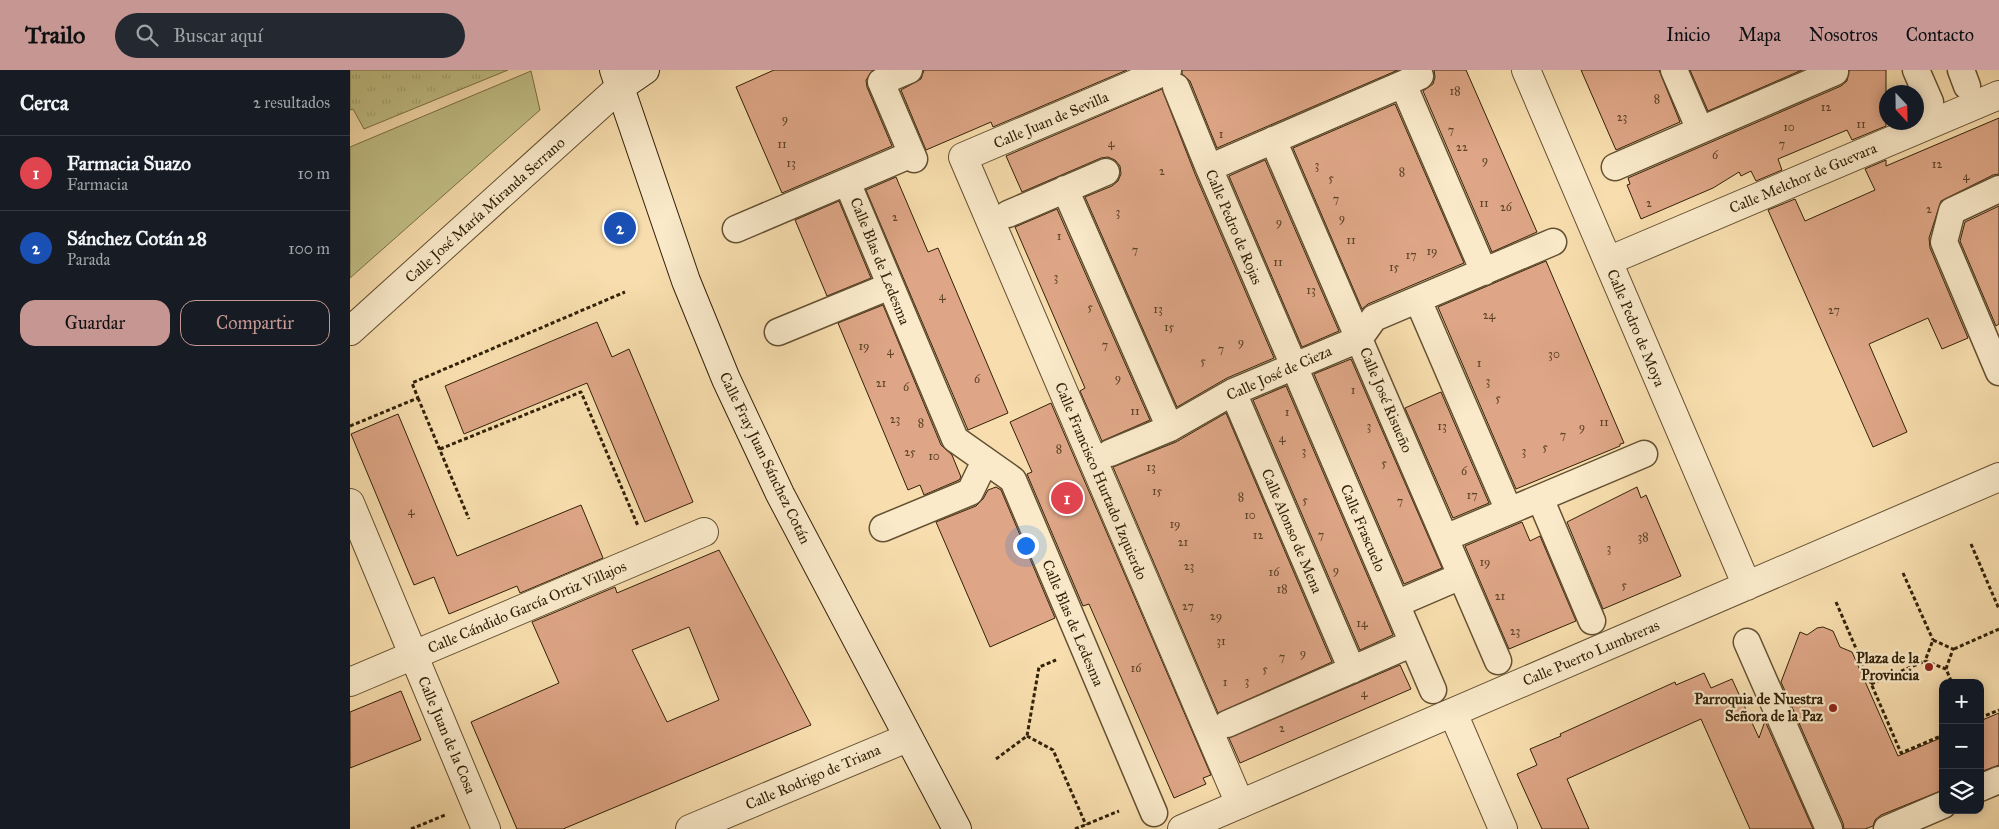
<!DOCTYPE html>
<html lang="es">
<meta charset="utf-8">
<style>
body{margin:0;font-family:"IM FELL Great Primer",serif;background:#242831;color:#f1f3f6}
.controls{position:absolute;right:15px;bottom:15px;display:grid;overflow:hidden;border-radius:10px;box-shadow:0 2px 12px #0003}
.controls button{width:45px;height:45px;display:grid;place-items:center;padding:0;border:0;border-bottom:1px solid #363941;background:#171b24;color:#f1f3f6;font:25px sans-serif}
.compass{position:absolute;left:1529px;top:15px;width:45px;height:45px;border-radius:50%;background:#171b24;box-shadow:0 2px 12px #0003;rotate:158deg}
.you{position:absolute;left:675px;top:475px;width:18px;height:18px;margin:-12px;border:4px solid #fff;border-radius:50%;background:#1a73e8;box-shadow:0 0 0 8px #1a73e833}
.badge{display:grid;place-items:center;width:32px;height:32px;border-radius:50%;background:#c59692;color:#fff;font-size:16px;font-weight:700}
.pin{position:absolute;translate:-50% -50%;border:2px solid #fff;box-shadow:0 1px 5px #0006}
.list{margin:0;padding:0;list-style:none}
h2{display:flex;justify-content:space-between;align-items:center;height:65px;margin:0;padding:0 20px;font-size:21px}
h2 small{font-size:16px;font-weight:400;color:#9ea1a6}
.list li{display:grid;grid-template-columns:32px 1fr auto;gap:15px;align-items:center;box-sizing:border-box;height:75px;padding:0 20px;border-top:1px solid #363941}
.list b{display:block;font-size:19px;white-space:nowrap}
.list p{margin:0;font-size:16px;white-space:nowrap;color:#9ea1a6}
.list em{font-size:16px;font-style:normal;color:#9ea1a6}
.actions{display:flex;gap:10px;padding:15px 20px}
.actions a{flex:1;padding:11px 0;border:1px solid #c59692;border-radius:15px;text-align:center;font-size:18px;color:#c59692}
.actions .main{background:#c59692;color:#111}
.icon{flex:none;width:28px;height:28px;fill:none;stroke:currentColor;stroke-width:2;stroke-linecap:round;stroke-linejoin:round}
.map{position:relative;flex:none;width:1649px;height:759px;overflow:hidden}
header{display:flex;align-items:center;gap:30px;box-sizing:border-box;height:70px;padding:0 25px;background:#c59692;color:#111}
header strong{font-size:24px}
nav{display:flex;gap:28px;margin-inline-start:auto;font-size:18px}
.search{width:350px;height:45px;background:#242831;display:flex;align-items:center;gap:12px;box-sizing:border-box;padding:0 18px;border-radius:28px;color:#9ea1a6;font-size:19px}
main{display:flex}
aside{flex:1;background:#171b24}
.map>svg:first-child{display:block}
.grass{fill:url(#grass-tufts);stroke:#7a7048}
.park{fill:#c2c087;stroke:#7a7048}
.building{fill:#dea686;stroke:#322109;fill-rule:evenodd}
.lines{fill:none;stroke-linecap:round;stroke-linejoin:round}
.pedestrian-casing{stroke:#645032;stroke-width:29}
.minor-casing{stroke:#645032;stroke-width:30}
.tertiary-casing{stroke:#645032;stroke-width:30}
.secondary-casing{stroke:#322109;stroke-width:30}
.path{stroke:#322109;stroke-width:3;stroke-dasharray:4 2.5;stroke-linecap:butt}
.pedestrian{stroke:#faeaca;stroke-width:26}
.minor{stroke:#faeaca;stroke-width:28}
.tertiary{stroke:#faeaca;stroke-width:28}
.secondary{stroke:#faeaca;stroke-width:28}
.poi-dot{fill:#8f2418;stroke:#faeaca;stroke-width:2}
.labels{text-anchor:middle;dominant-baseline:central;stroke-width:4.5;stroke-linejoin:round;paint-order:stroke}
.number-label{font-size:12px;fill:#5d4228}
.street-label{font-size:15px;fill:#322109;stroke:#faeaca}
.poi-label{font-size:15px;font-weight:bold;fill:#322109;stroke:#faeaca;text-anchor:end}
</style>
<header>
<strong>Trailo</strong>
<div class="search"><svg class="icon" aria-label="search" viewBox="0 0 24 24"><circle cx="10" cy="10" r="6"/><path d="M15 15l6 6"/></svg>Buscar aquí</div>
<nav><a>Inicio</a><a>Mapa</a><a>Nosotros</a><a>Contacto</a></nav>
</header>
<main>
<aside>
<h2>Cerca<small>2 resultados</small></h2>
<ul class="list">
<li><span class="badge" style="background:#e0444e">1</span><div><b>Farmacia Suazo</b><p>Farmacia</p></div><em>10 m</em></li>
<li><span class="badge" style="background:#1a4fb4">2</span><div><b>Sánchez Cotán 28</b><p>Parada</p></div><em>100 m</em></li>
</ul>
<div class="actions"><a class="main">Guardar</a><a>Compartir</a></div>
</aside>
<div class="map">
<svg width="1649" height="759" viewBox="0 0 1649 759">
<defs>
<pattern id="grass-tufts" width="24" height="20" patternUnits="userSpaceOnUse" patternTransform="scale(1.25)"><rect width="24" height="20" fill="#c2c087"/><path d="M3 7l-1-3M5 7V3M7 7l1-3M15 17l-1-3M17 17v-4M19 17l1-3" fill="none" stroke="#a7a573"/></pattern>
</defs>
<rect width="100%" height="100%" fill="#f8deae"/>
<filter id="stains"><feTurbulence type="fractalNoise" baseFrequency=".004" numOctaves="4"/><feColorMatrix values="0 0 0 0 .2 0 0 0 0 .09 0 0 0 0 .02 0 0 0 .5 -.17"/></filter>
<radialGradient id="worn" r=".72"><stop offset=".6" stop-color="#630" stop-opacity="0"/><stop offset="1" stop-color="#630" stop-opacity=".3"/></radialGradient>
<path class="grass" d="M0,0H158L14,59L3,39L0,40Z"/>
<path class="park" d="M181,1L190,40L0,208V77Z"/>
<path class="building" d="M424,0H523L516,10L517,17L542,76L432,123L386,17Z
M574,0H777L643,57L641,52L576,80L551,20L571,9Z
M832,0H1048L867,78L840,11L832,4Z
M1084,0H1116L1187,162L1142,182L1073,21L1083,14L1085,7Z
M1231,0H1309L1330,52L1266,80Z
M1340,0H1452L1358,41Z
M1499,0H1536V56L1502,70L1497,60L1428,89L1432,100L1406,111L1401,101L1391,106L1389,102L1363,118L1291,149L1277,115L1280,114L1278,108L1491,16L1497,11Z
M812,19L845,104L924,288L877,308L827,337L735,127L762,116L768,111L771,104L770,96L765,90L758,87L751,88L672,122L656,86Z
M1045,34L1114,193L1018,234L1012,239L943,78Z
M1649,48V104L1643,105L1591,131L1579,168L1580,178L1618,268L1592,279L1578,248L1519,274L1557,362L1523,377L1418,140L1445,129L1455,151L1525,120L1515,99L1536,90V96Z
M915,90L989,261L952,277L879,106Z
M546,107L578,182L588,178L658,343L618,360L516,120Z
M489,131L521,208L477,226L445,150Z
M1649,136V254L1646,256L1610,171L1615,152Z
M707,139L800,350L752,371L730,321L735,318L665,157Z
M1196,191L1274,373L1270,374V376L1166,419L1088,237Z
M533,235L591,375L602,385L611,407L609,410L574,425L570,415L558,420L488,253Z
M247,252L262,287L279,279L343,432L295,452L237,313L114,364L95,316Z
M1001,289L1092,498L1054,514L964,304Z
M936,316L1043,565L1010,580L903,330Z
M1091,322L1139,433L1103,448L1055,338Z
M701,333L861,705L853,708L856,714L824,728L739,534L733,536L677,404L682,402L660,352Z
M876,343L982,592L868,643L763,397L826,372Z
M48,344L107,486L231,435L253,488L170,523L167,516L99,544L84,507L64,515L1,364Z
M646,417L651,420L705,548L640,577L586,452L626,436L633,429L638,420Z
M1287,417L1291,428L1296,425L1331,506L1253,539L1217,452Z
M1172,452L1180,471L1190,466L1226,551L1159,579L1115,476Z
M369,480L461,655L213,759H167L121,652L209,613L182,552L265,517L267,523ZM339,557L369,630L317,652L282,580Z
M1473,557L1483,561L1490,577L1502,582L1548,686L1593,667V720L1531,745L1525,750L1523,756L1515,759H1494L1493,753L1431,612L1450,562L1457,565L1467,558Z
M1050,595L1061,619L890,693L879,668Z
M1354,603L1361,618L1382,609L1409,668L1415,651L1463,759H1400L1351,649L1217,709L1239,759H1192L1167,704L1187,695L1180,679L1211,666L1210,664L1325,612L1326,615Z
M51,621L71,670L0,698V642Z
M1649,643V695L1630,702V651Z"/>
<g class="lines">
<g class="pedestrian-casing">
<path id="pedestrian" d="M559,0L531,12L564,89
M1067,0L1070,6L1053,14L1134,202
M1324,0L1350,60
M1566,0L1580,32
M1611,0L1617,16
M826,17L859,98L1083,620
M923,70L1148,591
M1265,97L1485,2
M859,98L1053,14
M497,112L605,369L663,410L804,743
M715,119L820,358
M1649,119L1602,141L1594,172L1649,302
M658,144L756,102
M386,159L562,84
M1068,230L1159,441
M428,262L540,216
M883,322L1002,600
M760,383L820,358L883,322L1009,269L1024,248L1203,172
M1190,428L1242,551
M533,458L620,422L635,391
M1095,468L1294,384
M1046,534L1111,506
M1397,572L1479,759
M877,654L1063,573
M1630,718L1649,710
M1537,759L1593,735"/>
</g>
<g class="minor-casing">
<path id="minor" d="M817,0L613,87L890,734
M0,433L136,759
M0,612L354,462"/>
</g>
<g class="tertiary-casing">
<path id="tertiary" d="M1176,0L1397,516
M1258,191L1649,25
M0,261L269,18
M1103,643L1153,759
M340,759L557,668
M832,759L1649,407"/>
</g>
<g class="secondary-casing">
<path id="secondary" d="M264,0L336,211L376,309L430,424L607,759
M269,18L295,0"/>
</g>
<path class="path" d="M68,328L119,449
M0,356L68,328L62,313L275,222
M90,379L231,322L288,456
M1621,474L1649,539
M1553,503L1583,570
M1486,532L1551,683L1593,665
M1604,579L1649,559
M1596,599L1603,579L1583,570L1575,591L1596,599L1602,613
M1521,614L1575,591
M1630,648L1649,640
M677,666L703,680L736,755
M646,689L677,666L689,597L706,590
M61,759L95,745
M725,759L769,741"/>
<use href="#pedestrian" class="pedestrian"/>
<use href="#minor" class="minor"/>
<use href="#tertiary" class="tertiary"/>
<use href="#secondary" class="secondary"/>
</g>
<g class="poi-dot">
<circle cx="1579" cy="597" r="5"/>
<circle cx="1483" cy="638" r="5"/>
</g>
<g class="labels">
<g class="number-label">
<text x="1105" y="21">18</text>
<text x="1307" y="29">8</text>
<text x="1476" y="37">12</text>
<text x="1272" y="47">23</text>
<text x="435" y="49">9</text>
<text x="1511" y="54">11</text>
<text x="1439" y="57">10</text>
<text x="1101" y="60">7</text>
<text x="871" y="64">1</text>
<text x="761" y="73">4</text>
<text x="432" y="74">11</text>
<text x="1432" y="74">7</text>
<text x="1112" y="77">22</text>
<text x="1365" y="85">6</text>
<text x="1135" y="90">9</text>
<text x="441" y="93">13</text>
<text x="1587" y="94">12</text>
<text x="967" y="95">3</text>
<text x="812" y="101">2</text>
<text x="1052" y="102">8</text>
<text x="1616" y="106">4</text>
<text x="981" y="108">5</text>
<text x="986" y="129">7</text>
<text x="1134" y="133">11</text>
<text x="1299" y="133">2</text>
<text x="1156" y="137">26</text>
<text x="1579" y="139">2</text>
<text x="768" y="142">3</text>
<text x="545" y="147">2</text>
<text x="992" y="148">9</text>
<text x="929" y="152">9</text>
<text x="709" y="166">1</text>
<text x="1001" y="170">11</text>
<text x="785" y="180">7</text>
<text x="1082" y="181">19</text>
<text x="1061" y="185">17</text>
<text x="928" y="192">11</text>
<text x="1044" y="197">15</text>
<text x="706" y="207">3</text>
<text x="961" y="220">13</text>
<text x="592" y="226">4</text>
<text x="740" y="237">5</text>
<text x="808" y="239">13</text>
<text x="1484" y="240">27</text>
<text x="1139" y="245">24</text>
<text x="819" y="257">15</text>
<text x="891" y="272">9</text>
<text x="755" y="275">7</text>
<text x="514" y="276">19</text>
<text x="871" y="279">7</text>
<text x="540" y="281">4</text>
<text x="1204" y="284">30</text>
<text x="853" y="291">5</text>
<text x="1129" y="293">1</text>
<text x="768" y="308">9</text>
<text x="627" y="309">6</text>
<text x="1138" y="311">3</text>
<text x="531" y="313">21</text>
<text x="556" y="317">6</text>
<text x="1003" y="320">1</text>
<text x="1148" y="328">5</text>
<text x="785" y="341">11</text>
<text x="937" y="342">1</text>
<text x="545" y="349">23</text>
<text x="1254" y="352">11</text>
<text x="571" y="353">8</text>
<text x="1019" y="356">3</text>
<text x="1092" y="356">13</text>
<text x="1232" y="357">9</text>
<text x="1213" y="365">7</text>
<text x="932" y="368">4</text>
<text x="1195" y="377">5</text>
<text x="709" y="379">8</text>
<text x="954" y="381">3</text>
<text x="1174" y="381">3</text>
<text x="560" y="382">25</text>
<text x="584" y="386">10</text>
<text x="1034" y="393">5</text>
<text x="801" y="397">13</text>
<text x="1114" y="401">6</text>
<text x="807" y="421">15</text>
<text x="1122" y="425">17</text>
<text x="891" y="427">8</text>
<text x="955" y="430">5</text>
<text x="1050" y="431">7</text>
<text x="61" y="441">4</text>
<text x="900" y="445">10</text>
<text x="825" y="454">19</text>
<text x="908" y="465">12</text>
<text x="971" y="465">7</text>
<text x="1293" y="467">38</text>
<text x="833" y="472">21</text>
<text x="1259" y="478">3</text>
<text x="1135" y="492">19</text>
<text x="839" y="496">23</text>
<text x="986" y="500">9</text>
<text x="924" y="502">16</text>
<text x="1274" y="515">5</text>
<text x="932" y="519">18</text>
<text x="1150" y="526">21</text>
<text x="838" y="536">27</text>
<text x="866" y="546">29</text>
<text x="1012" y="553">14</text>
<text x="1165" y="561">23</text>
<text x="871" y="571">31</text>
<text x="953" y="583">9</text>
<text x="932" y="587">7</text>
<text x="786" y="598">16</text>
<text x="915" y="599">5</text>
<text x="897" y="611">3</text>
<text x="875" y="612">1</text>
<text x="1014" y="623">4</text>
<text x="932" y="658">2</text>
</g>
<g class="street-label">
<text transform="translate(701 50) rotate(-23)">Calle Juan de Sevilla</text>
<text transform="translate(1453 108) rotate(-23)">Calle Melchor de Guevara</text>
<text transform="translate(135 140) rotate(-42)">Calle José María Miranda Serrano</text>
<text transform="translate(884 157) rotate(67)">Calle Pedro de Rojas</text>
<text transform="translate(530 191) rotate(68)">Calle Blas de Ledesma</text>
<text transform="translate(1286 258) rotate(67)">Calle Pedro de Moya</text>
<text transform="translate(929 303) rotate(-24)">Calle José de Cieza</text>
<text transform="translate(1036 330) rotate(67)">Calle José Risueño</text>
<text transform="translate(415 388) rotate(64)">Calle Fray Juan Sánchez Cotán</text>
<text transform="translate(751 411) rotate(67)">Calle Francisco Hurtado Izquierdo</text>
<text transform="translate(1013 458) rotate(67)">Calle Frascuelo</text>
<text transform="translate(942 461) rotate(67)">Calle Alonso de Mena</text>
<text transform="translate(177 537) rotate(-23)">Calle Cándido García Ortiz Villajos</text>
<text transform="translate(723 553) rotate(67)">Calle Blas de Ledesma</text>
<text transform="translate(1241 583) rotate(-23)">Calle Puerto Lumbreras</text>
<text transform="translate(97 665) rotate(67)">Calle Juan de la Cosa</text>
<text transform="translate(463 707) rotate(-23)">Calle Rodrigo de Triana</text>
</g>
<g class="poi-label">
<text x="1569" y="588">Plaza de la<tspan x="1569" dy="17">Provincia</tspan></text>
<text x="1473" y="629">Parroquia de Nuestra<tspan x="1473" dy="17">Señora de la Paz</tspan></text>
</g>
</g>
<rect width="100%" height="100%" filter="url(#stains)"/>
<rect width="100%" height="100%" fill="url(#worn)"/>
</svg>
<div class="controls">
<button>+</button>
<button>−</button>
<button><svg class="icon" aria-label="layers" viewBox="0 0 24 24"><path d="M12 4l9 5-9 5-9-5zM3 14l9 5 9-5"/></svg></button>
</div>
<svg class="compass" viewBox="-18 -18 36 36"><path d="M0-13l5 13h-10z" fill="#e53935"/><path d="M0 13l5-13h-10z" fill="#9ea1a6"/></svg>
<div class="you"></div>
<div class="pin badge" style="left:717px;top:428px;background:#e0444e">1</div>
<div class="pin badge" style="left:270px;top:158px;background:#1a4fb4">2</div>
</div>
</main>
